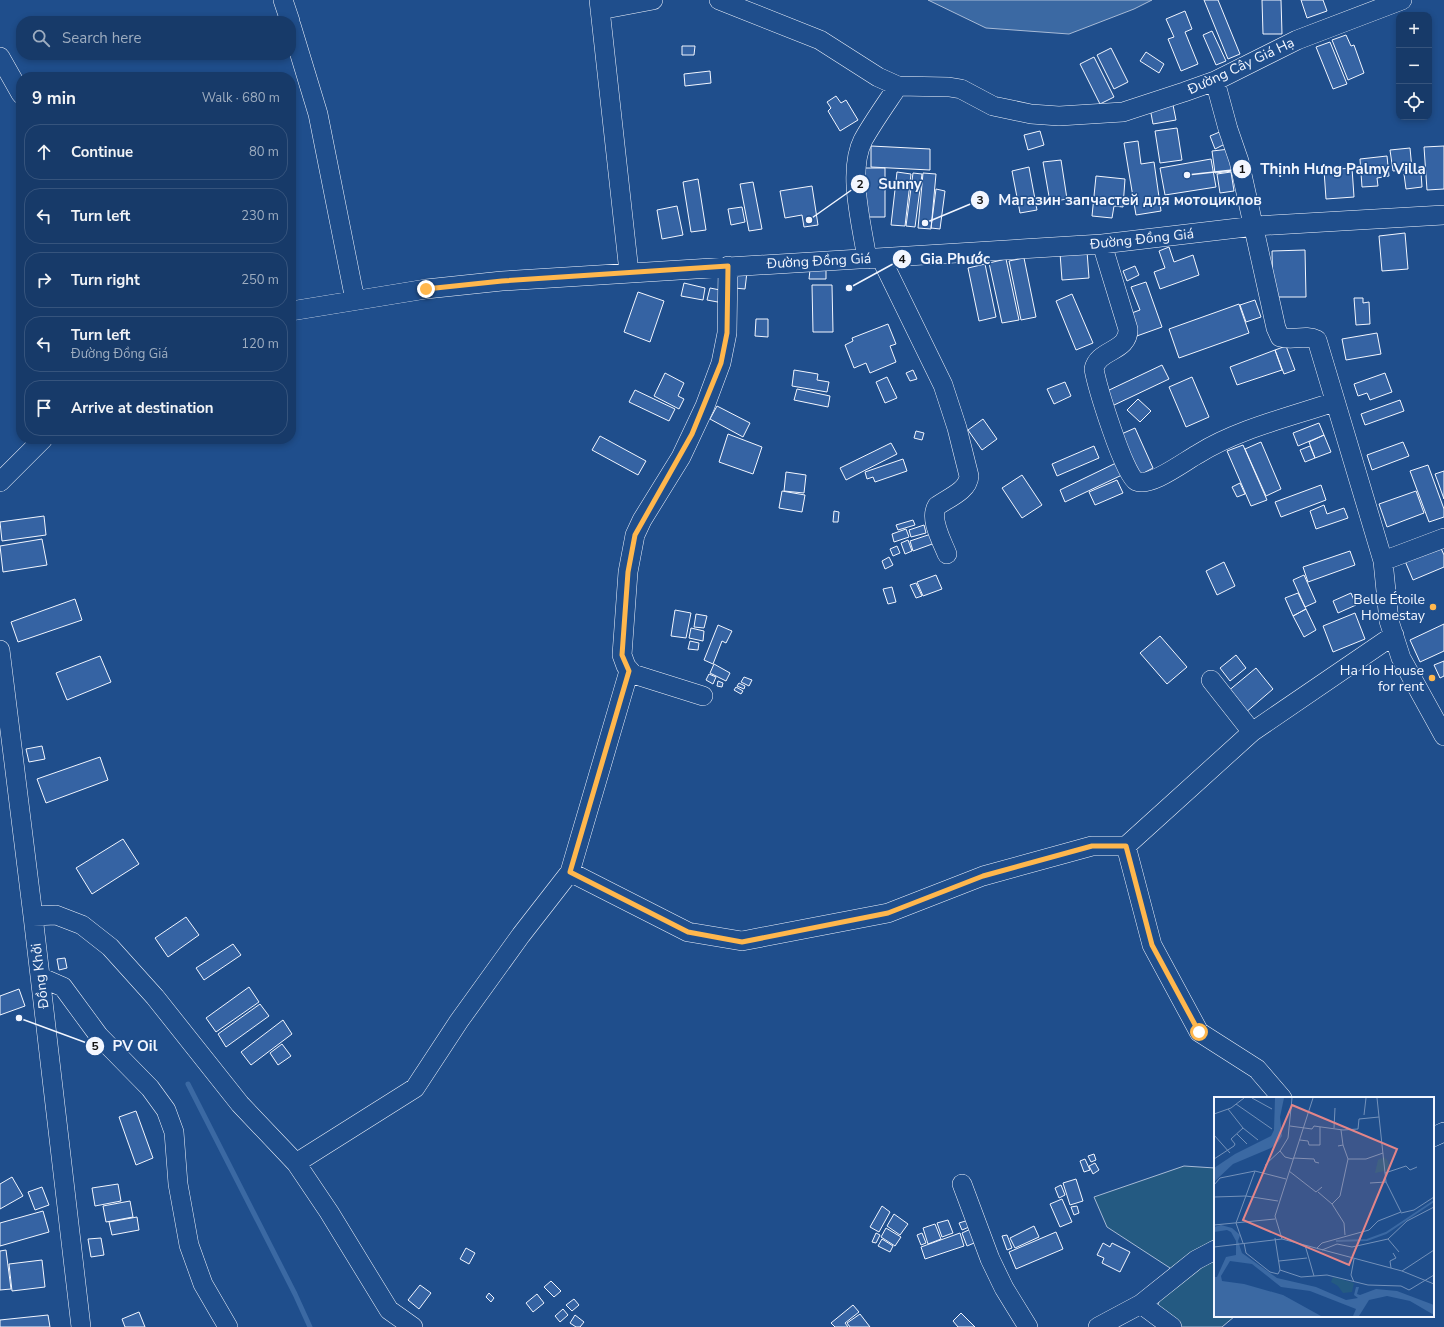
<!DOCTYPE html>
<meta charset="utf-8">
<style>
body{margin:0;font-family:"Nunito Sans",sans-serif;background:#20416f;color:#f1f3f6}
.controls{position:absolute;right:12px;top:12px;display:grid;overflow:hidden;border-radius:8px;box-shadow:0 2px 6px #0003}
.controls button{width:36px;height:36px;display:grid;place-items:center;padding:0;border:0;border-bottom:1px solid #36547d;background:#173a69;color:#f1f3f6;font:20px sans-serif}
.stop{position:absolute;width:12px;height:12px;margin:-9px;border:3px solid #ffb74d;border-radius:50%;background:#fff}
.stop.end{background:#ffb74d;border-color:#fff;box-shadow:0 1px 4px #0008}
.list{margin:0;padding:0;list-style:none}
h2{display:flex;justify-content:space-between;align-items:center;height:52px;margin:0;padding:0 16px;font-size:17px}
h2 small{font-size:13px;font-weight:400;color:#9eadc0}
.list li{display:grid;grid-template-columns:26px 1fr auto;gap:12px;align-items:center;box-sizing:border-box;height:56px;margin:0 8px 8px;padding:0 8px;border:1px solid #36547d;border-radius:16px}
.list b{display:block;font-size:15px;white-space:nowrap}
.list p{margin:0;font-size:13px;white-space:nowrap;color:#9eadc0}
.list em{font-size:13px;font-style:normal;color:#9eadc0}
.icon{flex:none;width:22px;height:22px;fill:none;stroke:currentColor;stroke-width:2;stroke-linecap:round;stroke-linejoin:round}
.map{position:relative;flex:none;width:1444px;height:1327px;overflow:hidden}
.search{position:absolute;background:#173a69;box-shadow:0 2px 6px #0003;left:16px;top:16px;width:280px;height:44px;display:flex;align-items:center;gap:10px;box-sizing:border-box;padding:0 14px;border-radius:16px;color:#9eadc0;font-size:15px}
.panel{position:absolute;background:#173a69;box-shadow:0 2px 6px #0003;left:16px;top:72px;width:280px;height:372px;border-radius:16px}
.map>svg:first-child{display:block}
.green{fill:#245a82;stroke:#a8bbd7}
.water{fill:#3b69a3;stroke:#a8bbd7}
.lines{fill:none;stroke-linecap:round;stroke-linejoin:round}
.stream{stroke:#3b69a3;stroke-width:5}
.building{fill:#3563a3;stroke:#f2f6ff}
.minor-casing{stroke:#f2f6ff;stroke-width:20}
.minor{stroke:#1f4e8c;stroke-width:19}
.route{stroke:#ffb74d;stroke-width:5}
.poi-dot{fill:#ffb74d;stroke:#1f4e8c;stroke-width:1.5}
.labels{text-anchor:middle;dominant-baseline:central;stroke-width:3;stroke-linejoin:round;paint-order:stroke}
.street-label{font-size:14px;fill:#f2f6ff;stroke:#1f4e8c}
.poi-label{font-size:14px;fill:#f2f6ff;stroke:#1f4e8c;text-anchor:end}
.inset-river{fill:none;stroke:#3b69a3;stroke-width:2}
.inset-road{fill:none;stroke:#7391ba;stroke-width:1}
.view{fill:#e38589;fill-opacity:0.15;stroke:#e38589;stroke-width:2}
.inset-edge{fill:none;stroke:#f2f6ff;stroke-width:2}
.leader{fill:none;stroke:#f2f6ff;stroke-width:1.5}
.callout-dot{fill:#f2f6ff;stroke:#1f4e8c;stroke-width:1.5}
.mark-label{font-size:12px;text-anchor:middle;font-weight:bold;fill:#111}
.callout-label{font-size:15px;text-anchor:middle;font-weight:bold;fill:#f2f6ff;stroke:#1f4e8c;stroke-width:3;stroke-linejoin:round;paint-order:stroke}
</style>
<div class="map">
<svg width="1444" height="1327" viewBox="0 0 1444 1327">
<rect width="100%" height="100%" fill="#1f4e8c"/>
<path class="green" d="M1184,1166L1215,1168V1316H1235L1222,1327H1176L1155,1314L1170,1268L1107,1227L1094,1197Z"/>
<path class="water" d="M928,0H1152L1134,9L1069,34L986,28Z"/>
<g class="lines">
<path class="stream" d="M188,1084L295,1294L310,1327"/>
</g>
<path class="building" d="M1204,0H1218L1240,54L1228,59Z
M1262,0H1281L1282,34H1263Z
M1301,0H1323L1327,11L1307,18Z
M1185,11L1192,29L1185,32L1198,64L1181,71L1168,39L1174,37L1166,19Z
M1212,31L1226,61L1216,65L1203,35Z
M1346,35L1351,46L1354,45L1364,73L1348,80L1332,40Z
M1330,42L1347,84L1333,89L1316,47Z
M682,46H695L694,55H682Z
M1111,48L1128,82L1114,89L1097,55Z
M1146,52L1164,64L1159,73L1140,61Z
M1094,57L1114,97L1100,104L1080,64Z
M710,71L711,83L685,86L684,74Z
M836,96L841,103L846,100L858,120L840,131L828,111L831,108L827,102Z
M1173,105L1176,120L1153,124L1150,108Z
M1177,128L1182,160L1160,163L1155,131Z
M1040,131L1044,145L1028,150L1024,135Z
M1222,131L1227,143L1215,149L1210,136Z
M1138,141L1141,164L1154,162L1161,211L1136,215L1124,143Z
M871,146L930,149V170L871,167Z
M1444,146V189L1427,190L1424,147Z
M1410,148L1412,169L1393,171L1390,150Z
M1230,149L1233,171L1215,173L1212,151Z
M1387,156L1389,176L1377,178L1378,186L1362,187L1360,159Z
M1211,159L1216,187L1165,195L1160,168Z
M1061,160L1067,199L1050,202L1043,162Z
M1029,167L1037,210L1020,213L1012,171Z
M864,168H885V217H864Z
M1352,168L1354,197L1326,199L1324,170Z
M897,172L911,174L905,226L891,225Z
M1231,172L1234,191L1220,193L1217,174Z
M1421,172L1422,187L1406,189L1404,174Z
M913,173L922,174L915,227L906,226Z
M923,173L936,174L931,229L918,228Z
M1096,176L1125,179L1123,207L1114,206L1112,218L1092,216Z
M698,179L706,230L691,232L683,182Z
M753,182L762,229L749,231L740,184Z
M812,186L818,225L804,227L802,215L785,218L780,191Z
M936,189L945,191L940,229L931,228Z
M677,206L683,235L662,239L657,210Z
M742,207L745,222L731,225L728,209Z
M1405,233L1408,269L1382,271L1379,236Z
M1169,247L1174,262L1193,255L1199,275L1160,289L1154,272L1165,268L1159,251Z
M1305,250L1306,297H1273L1272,251Z
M1087,251L1089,278L1062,280L1060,253Z
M1024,258L1036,317L1021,320L1009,261Z
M1006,259L1019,320L1002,323L989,263Z
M985,264L996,317L979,321L968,268Z
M1135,266L1139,275L1127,281L1123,271Z
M810,270H826V279H809Z
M736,271L747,272L745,289L734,288Z
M1146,282L1162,327L1134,337L1126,315L1140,310L1131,287Z
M684,283L705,288L703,300L681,296Z
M812,285H832L833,332H813Z
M710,288L725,291L723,303L707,300Z
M638,292L664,301L650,342L624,332Z
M1072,294L1093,343L1076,350L1056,301Z
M1354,298H1363V303L1369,302L1370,324L1356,325Z
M1255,300L1261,317L1246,322L1240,305Z
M1239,304L1249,333L1179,358L1169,329Z
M756,319H768V337L755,336Z
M888,324L896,344L890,346L896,362L870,373L866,363L854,368L845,345L853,341L852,338Z
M1377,333L1381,354L1346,360L1342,339Z
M1286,346L1295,370L1284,374L1275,350Z
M1275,350L1282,370L1237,385L1230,367Z
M1162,365L1169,379L1112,406L1105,392Z
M794,370L818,374L817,380L829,382L827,392L792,386Z
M913,370L917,379L910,381L906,373Z
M665,373L684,383L678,396L684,399L679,409L654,396Z
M1385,373L1392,392L1370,400L1367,393L1358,396L1354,384Z
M887,377L897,398L885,403L876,382Z
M1192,377L1209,417L1186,427L1169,387Z
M1065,382L1071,396L1054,404L1047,389Z
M797,389L830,396L828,407L794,400Z
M635,390L675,409L669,421L629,402Z
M1138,399L1151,411L1140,422L1127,410Z
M1400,400L1404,411L1365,425L1361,414Z
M717,406L750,423L743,437L710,419Z
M983,419L997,439L982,450L968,430Z
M1319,423L1324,435L1298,446L1293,433Z
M1135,428L1153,468L1136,477L1117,436Z
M916,431L924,433L922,440L914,438Z
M728,434L762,447L753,474L719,462Z
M1324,435L1331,452L1315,458L1309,442Z
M600,436L646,461L638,475L592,450Z
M1261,442L1281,489L1266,496L1245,449Z
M1403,442L1409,456L1372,470L1367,455Z
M891,443L897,454L846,480L840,468Z
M1243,445L1267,500L1251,506L1227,451Z
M1094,446L1099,458L1057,476L1052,464Z
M1310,446L1315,458L1305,462L1300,450Z
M903,459L907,471L875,482L873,477L867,479L865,472Z
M1116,463L1122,475L1065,502L1060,490Z
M1428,465L1444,509V517L1429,522L1410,471Z
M1444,471V499L1435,474Z
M786,472L806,475L804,493L784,491Z
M1022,475L1042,505L1022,518L1002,488Z
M1117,480L1123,493L1095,505L1089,492Z
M1240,483L1245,494L1237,497L1232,487Z
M1321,485L1326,500L1281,517L1275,502Z
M782,491L805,495L802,512L779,508Z
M1416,491L1424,513L1387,527L1379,504Z
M1324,505L1327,514L1344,508L1348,518L1316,529L1310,511Z
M834,511L839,512L838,522H833Z
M44,516L46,535L2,541L0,522Z
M913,520L915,525L898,530L896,525Z
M924,525L926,533L911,537L909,530Z
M906,529L909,537L894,542L892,534Z
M931,534L935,543L913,551L910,541Z
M42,539L47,565L3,572L0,546Z
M908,540L912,551L905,554L901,543Z
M897,546L900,553L893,556L890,549Z
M1440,546L1444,555V567L1413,580L1405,561Z
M1350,551L1355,565L1308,582L1303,567Z
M889,557L893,565L885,569L882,561Z
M1224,562L1235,586L1217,595L1206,571Z
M936,575L942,589L923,596L917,582Z
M1304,575L1316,602L1305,607L1293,580Z
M916,583L922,596L916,598L910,585Z
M892,587L896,602L888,604L883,589Z
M1298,593L1306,609L1293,616L1285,598Z
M1351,593L1356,605L1338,613L1333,601Z
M75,599L82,620L18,642L11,622Z
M1306,609L1316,630L1304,637L1293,616Z
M675,610L691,613L686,638L671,636Z
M1355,613L1365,639L1333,652L1323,626Z
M696,614L707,616L704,628L694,627Z
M1444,624V651L1420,662L1410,640Z
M718,625L732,631L726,643L722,641L713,664L704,660Z
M691,628L704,631L703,641L689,638Z
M1160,636L1187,667L1167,684L1140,653Z
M690,641L699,643L698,650L688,649Z
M1236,655L1246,668L1230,681L1220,668Z
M100,656L111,682L67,700L56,673Z
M1444,661V676L1440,678L1434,665Z
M714,664L730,673L726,681L710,673Z
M1256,668L1273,689L1245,713L1227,692Z
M709,674L716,677L713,684L706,680Z
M744,677L752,680L749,686L741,682Z
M718,681L723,683L722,687L717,686Z
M739,683L745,686L744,689L737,686Z
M736,687L743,691L741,694L734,690Z
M42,746L45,759L29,762L26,749Z
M100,757L108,780L46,803L37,779Z
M123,839L139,864L92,894L76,868Z
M186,917L199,935L168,957L155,938Z
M233,944L241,955L204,980L196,968Z
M65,958L67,968L59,970L57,959Z
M249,987L259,1002L216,1032L206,1018Z
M19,989L25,1006L0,1015V996Z
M260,1004L269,1016L226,1047L218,1034Z
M283,1020L292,1034L251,1065L241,1052Z
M282,1044L291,1056L278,1065L270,1053Z
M136,1111L153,1158L136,1165L119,1117Z
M1094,1154L1096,1160L1091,1162L1088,1156Z
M1085,1159L1090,1170L1084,1172L1080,1161Z
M1095,1163L1099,1170L1093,1174L1089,1166Z
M12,1177L23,1196L0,1209V1184Z
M1076,1179L1083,1201L1070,1205L1063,1183Z
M118,1184L121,1201L95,1206L92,1188Z
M1061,1185L1065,1195L1059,1198L1055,1188Z
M42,1187L49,1205L35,1210L28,1192Z
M1062,1199L1072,1222L1060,1227L1050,1204Z
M130,1201L133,1217L106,1222L103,1206Z
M882,1206L890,1212L879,1232L870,1227Z
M1077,1206L1079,1213L1074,1215L1071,1207Z
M43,1211L49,1232L0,1246V1223Z
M894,1214L908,1224L900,1235L887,1226Z
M137,1217L139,1230L112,1235L109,1222Z
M972,1219L974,1225L962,1230L959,1223Z
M948,1220L953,1233L942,1237L937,1223Z
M935,1224L941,1239L928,1244L923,1228Z
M1034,1226L1039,1237L1015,1248L1010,1238Z
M886,1228L901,1237L895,1246L881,1237Z
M973,1228L979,1241L967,1246L962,1233Z
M1056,1232L1063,1249L1016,1269L1009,1252Z
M876,1233L880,1235L876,1243L872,1242Z
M922,1233L926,1243L921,1245L917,1235Z
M960,1233L964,1246L925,1259L921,1247Z
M1007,1235L1012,1248L1007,1250L1002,1236Z
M101,1238L104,1255L91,1257L88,1239Z
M882,1239L893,1246L890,1252L878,1246Z
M1103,1243L1110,1247L1112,1243L1130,1252L1120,1272L1102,1263L1104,1258L1097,1255Z
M466,1248L475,1253L469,1264L460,1259Z
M6,1250L11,1289L0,1290V1251Z
M42,1260L45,1287L12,1291L9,1264Z
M551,1281L561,1291L554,1297L544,1287Z
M420,1285L431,1293L419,1309L408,1300Z
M489,1293L494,1298L491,1302L486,1297Z
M537,1294L544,1303L533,1312L526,1303Z
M574,1299L579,1305L572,1311L566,1305Z
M853,1305L859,1312L845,1323L848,1327H835L831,1323Z
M563,1309L568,1315L560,1322L555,1316Z
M139,1312L145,1327H125L122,1319Z
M961,1313L975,1327H958L953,1321Z
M860,1314L870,1327H850L847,1323Z
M48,1315L50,1327H0V1320Z
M575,1315L584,1322L580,1327H576L570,1323Z"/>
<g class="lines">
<g class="minor-casing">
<path id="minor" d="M283,0L290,21
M599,0L629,272
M719,0L820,40L878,77L898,86L949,87L961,89L993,106L1031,114L1059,116L1123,112L1184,92L1215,81L1297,40L1402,0
M600,10L653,0
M291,25L318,114L355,300
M0,57L21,94
M1215,81L1228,129L1239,161L1276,328L1280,337C1293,341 1305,334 1317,340L1383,561L1389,621L1401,658L1444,736
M1102,244L1128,329C1129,352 1098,349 1094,369C1097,386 1124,475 1136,481C1150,488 1185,461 1198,454C1238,429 1290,417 1334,402
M881,258L943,385L957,428L969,476C968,491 948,498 937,506C929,519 942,541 947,554
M867,259C862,225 847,172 863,140C873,122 886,104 898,86
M291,311L426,289L502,281L1102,244L1255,226L1444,215
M0,482L43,439
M1383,561L1444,538
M0,650L33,916L81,1327
M629,671L570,872L688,932L742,941L888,913L983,876L1092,846H1126
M1211,680L1252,732L1394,635
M703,696L633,674L626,666L622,655L628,572L635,535L642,520L681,457L705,406L721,363L727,333L728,266
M1252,732L1126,846L1152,945L1199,1032L1257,1069L1282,1098
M33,916L56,915L82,925L110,947L155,997L240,1104L296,1163L329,1212L389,1310L413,1327
M40,977L63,987L99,1036L150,1088L166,1110L174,1132L178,1184L189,1245L203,1284L228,1327
M1433,1137L1444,1132
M296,1163L415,1088L459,1021L521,935L570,872
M962,1184L990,1259L1004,1288L1028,1327
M1141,1304L1172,1327
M1098,1327L1141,1304L1196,1260L1215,1250"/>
</g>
<use href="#minor" class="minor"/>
</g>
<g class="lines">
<path class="route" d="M426,289L502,281L728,266L727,333L721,363L692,434L635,535L628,572L622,655L629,671L570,872L688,932L742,942L888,913L983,876L1092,846H1126L1152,945L1199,1032"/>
</g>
<g class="poi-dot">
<circle cx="1433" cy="607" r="4"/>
<circle cx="1432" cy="678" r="4"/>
</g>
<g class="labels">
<g class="street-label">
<text transform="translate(1241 66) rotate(-25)">Đường Cây Giá Hạ</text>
<text transform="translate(1142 239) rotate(-6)">Đường Đồng Giá</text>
<text transform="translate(819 261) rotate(-3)">Đường Đồng Giá</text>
<text transform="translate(40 976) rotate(-97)">Đồng Khởi</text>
</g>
<g class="poi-label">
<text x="1425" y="599">Belle Étoile<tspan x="1425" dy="16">Homestay</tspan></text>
<text x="1424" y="670">Ha Ho House<tspan x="1424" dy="16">for rent</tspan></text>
</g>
</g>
<g transform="translate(1214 1097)">
<rect width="220" height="220" fill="#1f4e8c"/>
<path d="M170,60L174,64L176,73L161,76L164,63ZM119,180L140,186L138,195L129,196L124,189L117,185Z" fill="#245a82"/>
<path d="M61,1H70L66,20L68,39L64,45L57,51L19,67L0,85V71L21,57L57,39L60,33ZM7,128L18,131L26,138L24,144L28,156L63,181L102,190L132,203L144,201L140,198L142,190H145L143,197L146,198L162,192L183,194L220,208V218L196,204L173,199L155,203L145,219H139L142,212L96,194L67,190L38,167L16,164L7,179L8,184L30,187L69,198L107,219H0V180H3L12,160L22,158V144L17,135L13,133L0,135V130Z" fill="#3b69a3"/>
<path class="inset-river" d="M122,144L153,143L172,136L220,104"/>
<path class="inset-road" d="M38,1L58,12M22,7L58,32M14,12L29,31L44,43M0,17L17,11L30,1M150,18L152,1M76,29L98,32L100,29L129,33L144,32L145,22L165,20M120,31L121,11M23,37L33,47M0,38L16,56M86,43L94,44L95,48H106V30M129,48L134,62H152L169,56M124,49L129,48L127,33M66,54L71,60L79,62M79,61L100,62L101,65L105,66M0,62L20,49L21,47L17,42L29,31M75,74L102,95L108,90M50,75L52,67L66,54L74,41L78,1M171,76L192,69L196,73L203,70M156,86L172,85M0,88L6,81L41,74L72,82M104,95L118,107L126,99L134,62M0,100L32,99L64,104M118,107L130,126L131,138M187,116L200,113L220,100M0,128L61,122M68,142L61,119L99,1M174,142L193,124L220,110M29,146L22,126L41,74M30,146L32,156L56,175L64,177L66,173L61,141M91,148L100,179M0,150L68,142L188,174L220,187M103,151L108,146L155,133L164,124L187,115L172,85L163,1M108,153L123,147L138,150L174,142L185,155M140,162L137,178L140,185M65,164L93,161M177,171L176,164L182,161L179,156M66,173L87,180L113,178L154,188L187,189L195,193L220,178M188,174L220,153"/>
<path class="view" d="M78,8L183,52L135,168L29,123Z"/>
<rect width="220" height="220" class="inset-edge"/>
</g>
<path class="leader" d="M1187 175L1242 169M809 220L860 184M925 223L980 200M849 288L902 259M19 1018L95 1046"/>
<g class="callout-dot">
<circle cx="1187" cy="175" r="4"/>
<circle cx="809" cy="220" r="4"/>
<circle cx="925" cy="223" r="4"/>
<circle cx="849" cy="288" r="4"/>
<circle cx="19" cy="1018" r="4"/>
<circle cx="1242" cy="169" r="10"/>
<circle cx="860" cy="184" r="10"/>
<circle cx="980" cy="200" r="10"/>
<circle cx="902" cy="259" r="10"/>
<circle cx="95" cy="1046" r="10"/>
</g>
<g class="mark-label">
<text x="1242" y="173">1</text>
<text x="860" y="188">2</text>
<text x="980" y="204">3</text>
<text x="902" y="263">4</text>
<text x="95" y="1050">5</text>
</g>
<g class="callout-label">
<text x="1343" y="174">Thịnh Hưng Palmy Villa</text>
<text x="900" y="189">Sunny</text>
<text x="1130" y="205">Магазин запчастей для мотоциклов</text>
<text x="955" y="264">Gia Phước</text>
<text x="135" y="1051">PV Oil</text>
</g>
</svg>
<div class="controls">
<button>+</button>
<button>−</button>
<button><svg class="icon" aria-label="locate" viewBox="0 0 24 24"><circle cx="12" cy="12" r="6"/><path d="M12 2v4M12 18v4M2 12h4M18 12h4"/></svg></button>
</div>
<div class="stop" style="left:1199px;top:1032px"></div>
<div class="stop end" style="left:426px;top:289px"></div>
<div class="search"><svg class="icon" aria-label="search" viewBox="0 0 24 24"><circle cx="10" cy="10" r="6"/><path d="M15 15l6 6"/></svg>Search here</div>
<section class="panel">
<h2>9 min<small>Walk · 680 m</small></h2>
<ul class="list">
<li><svg class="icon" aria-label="ahead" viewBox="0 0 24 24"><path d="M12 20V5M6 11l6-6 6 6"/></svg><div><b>Continue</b></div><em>80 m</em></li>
<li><svg class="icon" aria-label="left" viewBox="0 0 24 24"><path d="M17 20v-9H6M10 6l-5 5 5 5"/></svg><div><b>Turn left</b></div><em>230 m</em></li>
<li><svg class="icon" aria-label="right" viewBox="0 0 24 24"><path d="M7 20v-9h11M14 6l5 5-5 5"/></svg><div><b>Turn right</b></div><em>250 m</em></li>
<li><svg class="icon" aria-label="left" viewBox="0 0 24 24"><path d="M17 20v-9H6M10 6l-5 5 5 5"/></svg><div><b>Turn left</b><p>Đường Đồng Giá</p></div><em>120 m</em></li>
<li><svg class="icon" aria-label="arrive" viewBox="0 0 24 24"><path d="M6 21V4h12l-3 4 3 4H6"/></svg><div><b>Arrive at destination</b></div></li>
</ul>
</section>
</div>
